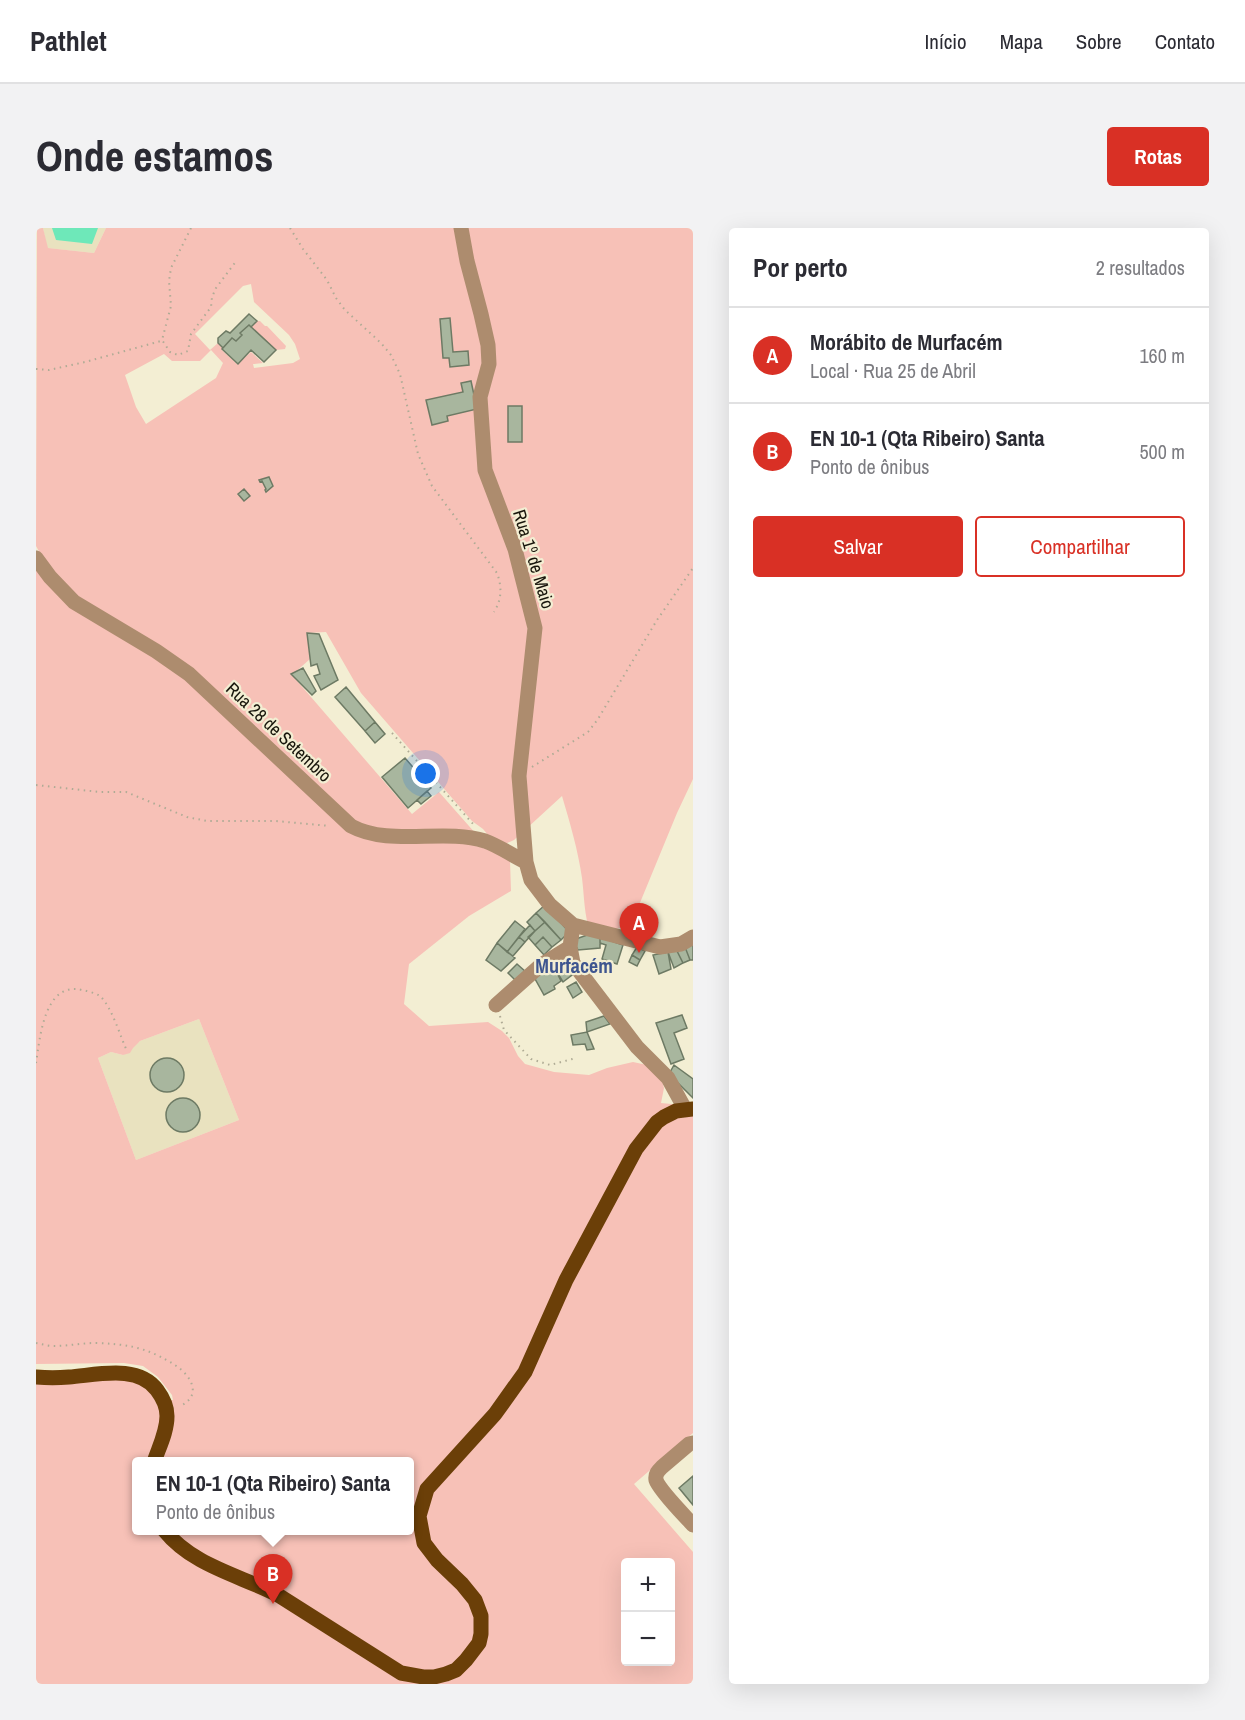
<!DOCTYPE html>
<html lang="pt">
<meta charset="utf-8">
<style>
body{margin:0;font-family:"Archivo Narrow",sans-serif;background:#f2f2f3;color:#2b2b33}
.controls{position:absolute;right:18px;bottom:18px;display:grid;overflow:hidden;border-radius:6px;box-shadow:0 6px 24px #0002}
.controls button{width:54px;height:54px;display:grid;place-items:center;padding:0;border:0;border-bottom:2px solid #e1e1e2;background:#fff;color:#2b2b33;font:30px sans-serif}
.you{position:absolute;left:390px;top:546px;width:21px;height:21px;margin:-15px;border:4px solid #fff;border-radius:50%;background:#1a73e8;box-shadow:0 0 0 9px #1a73e833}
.badge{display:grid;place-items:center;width:39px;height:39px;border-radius:50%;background:#d93025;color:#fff;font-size:20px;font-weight:700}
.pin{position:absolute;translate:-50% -50px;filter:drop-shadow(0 2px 3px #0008)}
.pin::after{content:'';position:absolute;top:32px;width:21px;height:18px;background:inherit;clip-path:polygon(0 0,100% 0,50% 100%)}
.popup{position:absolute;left:96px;top:1229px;width:282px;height:78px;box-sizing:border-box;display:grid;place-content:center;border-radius:6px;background:#fff;filter:drop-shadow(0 2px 4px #0005);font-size:20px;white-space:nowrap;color:#7c7c81}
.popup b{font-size:22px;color:#2b2b33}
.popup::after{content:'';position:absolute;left:50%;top:100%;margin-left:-12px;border:12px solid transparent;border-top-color:#fff}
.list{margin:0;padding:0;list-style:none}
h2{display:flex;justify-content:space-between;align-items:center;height:78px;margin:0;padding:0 24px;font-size:26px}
h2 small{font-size:20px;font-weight:400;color:#7c7c81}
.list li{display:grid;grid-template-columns:39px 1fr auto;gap:18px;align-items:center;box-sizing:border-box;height:96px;padding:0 24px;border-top:2px solid #e1e1e2}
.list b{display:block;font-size:22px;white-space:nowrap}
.list p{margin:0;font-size:20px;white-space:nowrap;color:#7c7c81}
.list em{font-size:20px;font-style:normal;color:#7c7c81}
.actions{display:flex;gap:12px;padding:18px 24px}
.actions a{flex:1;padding:14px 0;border:2px solid #d93025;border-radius:6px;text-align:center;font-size:21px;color:#d93025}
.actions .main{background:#d93025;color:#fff}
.map{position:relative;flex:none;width:657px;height:1456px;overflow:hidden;border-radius:6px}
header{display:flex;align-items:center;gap:36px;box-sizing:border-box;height:84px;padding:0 30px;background:#fff;border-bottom:2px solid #e1e1e2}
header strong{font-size:28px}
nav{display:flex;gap:33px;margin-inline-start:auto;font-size:21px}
.intro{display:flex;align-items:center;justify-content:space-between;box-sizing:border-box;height:144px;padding:0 36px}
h1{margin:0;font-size:42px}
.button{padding:15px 27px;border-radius:6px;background:#d93025;color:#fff;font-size:21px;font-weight:700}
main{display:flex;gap:36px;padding:0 36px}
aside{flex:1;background:#fff;border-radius:6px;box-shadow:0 6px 24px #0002}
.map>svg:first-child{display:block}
.built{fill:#e9e2bf}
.green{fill:#f7c1b7;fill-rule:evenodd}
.water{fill:#6ee8b9}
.building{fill:#a8b69e;stroke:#6d7a64;stroke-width:1.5}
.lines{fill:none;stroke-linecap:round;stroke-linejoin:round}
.path{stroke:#afab95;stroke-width:2;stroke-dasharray:1.5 4.5;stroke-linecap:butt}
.minor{stroke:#ad8c6e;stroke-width:15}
.major{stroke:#6b3f08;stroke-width:15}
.labels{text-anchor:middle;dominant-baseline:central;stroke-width:4.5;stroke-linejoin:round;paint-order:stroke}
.street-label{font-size:18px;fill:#18160c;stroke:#f3eed3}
.neighbourhood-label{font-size:20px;font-weight:bold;fill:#3e558f;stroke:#f3eed3}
</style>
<header>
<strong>Pathlet</strong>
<nav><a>Início</a><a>Mapa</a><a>Sobre</a><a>Contato</a></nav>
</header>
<div class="intro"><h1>Onde estamos</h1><a class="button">Rotas</a></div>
<main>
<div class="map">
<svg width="657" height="1456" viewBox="0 0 657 1456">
<rect width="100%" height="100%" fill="#f3eed3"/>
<path class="built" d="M7,0H70L58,25L11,20Z
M163,791L203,892L100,932L62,830L75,824L87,827L104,813Z"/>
<path class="green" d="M1,0H7L12,20L58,25L70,0H657V551L641,585L601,682L591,698L576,702L552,697C548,681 548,666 546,650C542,622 534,595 526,568L478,612L469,616L459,615L447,601L436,593L325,465L290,404L271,405L274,431L256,447L376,586L403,564L440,606L324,600L155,444L60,385L16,347L0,318ZM215,56L218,74L253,107L259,116L264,131L257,135L218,140L217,136L227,135L215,124L201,136L186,122L187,120L182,115L174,122L159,106L207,58ZM175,122L187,135L180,150L110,196L100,179L89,147L128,126L136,133H164Z
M221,93H224L229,98H231L250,118L249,121L240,122L215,99Z
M0,338L141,441L307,596L449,616L474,633L475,663L433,688L373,736L368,776L393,798L452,794L466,803L473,810L482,828L489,836L518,844L553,847L571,840L597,834L611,837L625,849L628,860L625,875L657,878V1205L598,1256L657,1324V1456H0V1153C22,1152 83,1145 100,1153C110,1157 115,1165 120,1174L137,1172L136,1167L122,1149L107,1138L88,1135L0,1136ZM163,791L203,892L100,932L62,830L75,824L87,827L94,825L97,820L104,813ZM100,1234H374V1302H100ZM590,1334H634V1434H590Z"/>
<path class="water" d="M16,0H62L56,16L20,12Z"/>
<path class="building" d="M213,86L221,93L215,99L213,97L204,105L206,107L200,113L196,110L187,120L182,115V110L190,103L194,105Z
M414,90L417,124L432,123L433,137L414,139L413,130H407L404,91Z
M213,97L240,122L228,134L215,122L202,136L186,121L196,110L200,113L206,107L204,105Z
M435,153L441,181L411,188L412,193L396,197L390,172L427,164L425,155Z
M472,178H486V214H472Z
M233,249L237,258L230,264L229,262L230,261L226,253L224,254L223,252Z
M208,261L214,268L208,273L202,266Z
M271,405L283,406L302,452L285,462L278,448L284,446L281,436L275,438Z
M267,440L280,463L276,467L255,446Z
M310,459L339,494L329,503L299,469Z
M339,494L349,506L339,515L329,503Z
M369,530L395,560L372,580L346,549Z
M391,563L395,568L385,576L381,572Z
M509,677L533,704L525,712L500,685Z
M500,685L509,694L499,703L491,694Z
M598,690L618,696L610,713L590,707Z
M479,693L489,701L471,724L461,715Z
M509,694L525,712L516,719L507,709L499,717L492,709Z
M494,697L499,703L489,714L483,709Z
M554,706L564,707V720L542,722L537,712Z
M483,709L489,714L477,728L471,724Z
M507,709L516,719L508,727L499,717Z
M564,709L587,717L581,736L566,731L570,717L564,715Z
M461,715L479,730L465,743L450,732Z
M657,716V732H654L649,719Z
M601,719L609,723L604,732L596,727Z
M649,719L654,732L647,735L640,721Z
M640,721L647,735L638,740L632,724Z
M632,724L635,741L623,746L617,727Z
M596,727L604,732L601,738L593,734Z
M526,733L536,747L527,754L518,739Z
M481,736L490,744L481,754L472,745Z
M518,739L525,753L518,758L519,761L508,767L498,749Z
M540,754L546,764L537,770L531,759Z
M646,787L651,800L638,805L648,831L635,836L620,795Z
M568,788L574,796L551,804L550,794Z
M551,804L558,821L551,822L549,816L537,817L535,807Z
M114 847a17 17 0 1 1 34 0a17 17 0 1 1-34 0Z
M638,837L657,851V870L633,846Z
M130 887a17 17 0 1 1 34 0a17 17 0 1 1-34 0Z
M657,1248V1277L643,1260Z"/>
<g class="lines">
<path class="path" d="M155,0L135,40L133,53L135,78L126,112L134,124L142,127L152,123L155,106L175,79L176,69L180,60L201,32
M254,0L267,21L291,52L300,70L309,82L345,115L355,127L364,146L382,226L396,258L461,345C466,359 466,371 458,384
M0,141L13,142L49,134L125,113
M356,505L438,597
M496,539L552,504L562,491L621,392L657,340
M0,557L64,564H90L151,589L171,593H240L294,598
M464,788L468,802L495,831L514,837L540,830
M0,835C4,810 8,753 46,762C52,763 59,765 64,768C76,779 84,808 91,823
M0,1115C6,1116 12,1118 18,1118C32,1118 46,1115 60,1115C89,1116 109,1119 134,1134C143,1139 153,1147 156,1157C159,1167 153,1174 144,1178"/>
<path class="minor" d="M425,0L431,33L445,86L452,117L453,136L444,169L449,242L479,321L499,400L483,548L490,634L495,652L514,677L537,697L624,719L645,716L657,709
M0,330L14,349L38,374L120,423L153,446L315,598C354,619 407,600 449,613C463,618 477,628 490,634
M534,719L537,735L601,819L632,850L649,881
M460,777L505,737L534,719L537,697
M657,1215L653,1216L626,1239C622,1243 619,1246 620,1252C623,1262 649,1288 657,1297"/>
<path class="major" d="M0,1149C11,1150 22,1150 33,1149C61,1147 102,1136 121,1162C127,1170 131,1179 131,1188C131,1204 123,1219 118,1234
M128,1302C157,1338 203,1347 242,1367L365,1445L387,1449H398L410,1446L420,1442L430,1432L443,1415L445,1406V1388L439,1372L426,1356L401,1332L388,1315L383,1288L391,1261L459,1186L489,1144L530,1052L600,921L621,894L628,889L640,883L657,881"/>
</g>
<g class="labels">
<g class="street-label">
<text transform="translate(498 331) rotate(73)">Rua 1º de Maio</text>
<text transform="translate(243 504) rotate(43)">Rua 28 de Setembro</text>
</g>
<g class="neighbourhood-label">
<text x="538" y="737">Murfacém</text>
</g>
</g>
</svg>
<div class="controls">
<button>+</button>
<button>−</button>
</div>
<div class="you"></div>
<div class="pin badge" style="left:603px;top:725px">A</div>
<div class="pin badge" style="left:237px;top:1376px">B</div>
<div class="popup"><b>EN 10-1 (Qta Ribeiro) Santa</b>Ponto de ônibus</div>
</div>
<aside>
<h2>Por perto<small>2 resultados</small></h2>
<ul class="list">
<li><span class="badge">A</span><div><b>Morábito de Murfacém</b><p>Local · Rua 25 de Abril</p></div><em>160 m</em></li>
<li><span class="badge">B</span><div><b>EN 10-1 (Qta Ribeiro) Santa</b><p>Ponto de ônibus</p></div><em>500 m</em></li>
</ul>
<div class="actions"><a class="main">Salvar</a><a>Compartilhar</a></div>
</aside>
</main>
